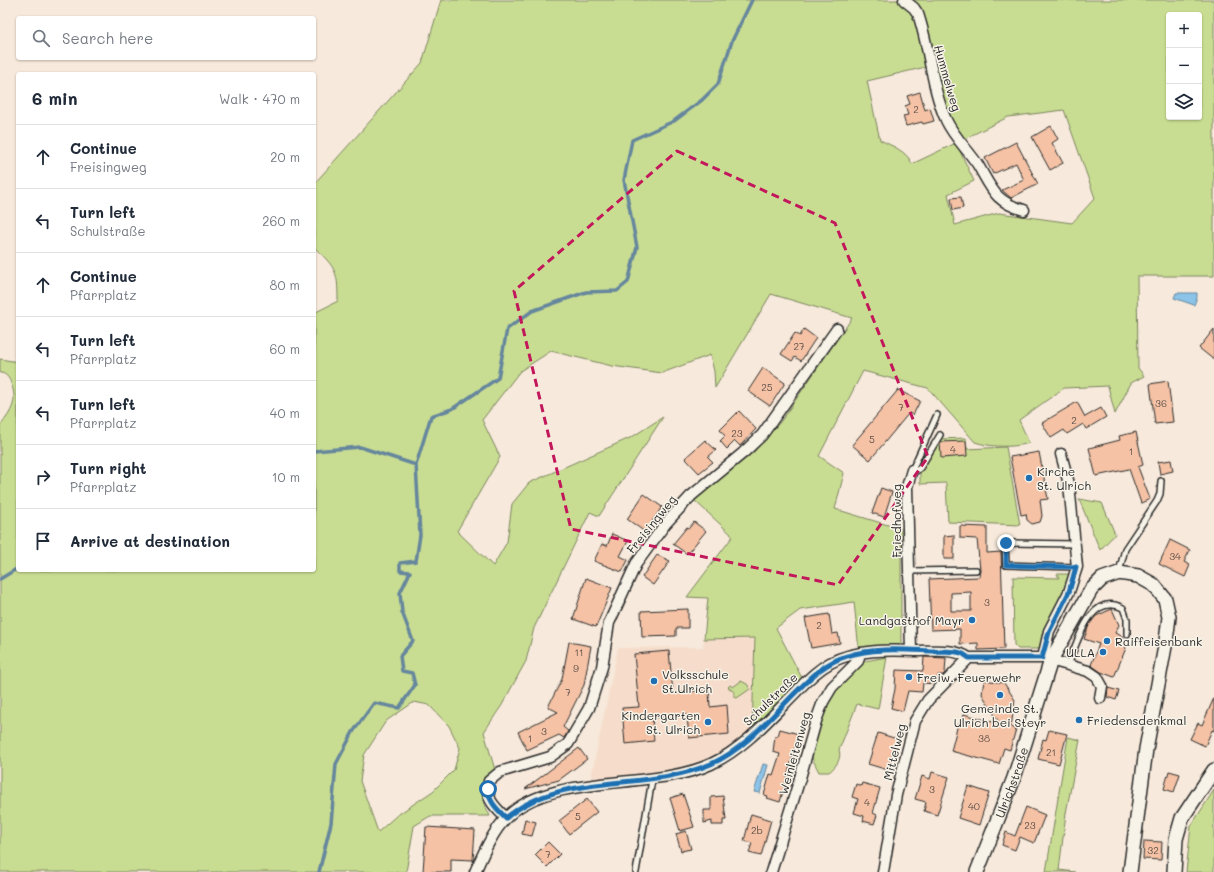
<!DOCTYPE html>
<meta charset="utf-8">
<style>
body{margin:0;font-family:Mali,sans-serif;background:#f2f2f3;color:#1f2937}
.controls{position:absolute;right:12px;top:12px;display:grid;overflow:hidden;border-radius:4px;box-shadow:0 1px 3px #0004}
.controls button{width:36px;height:36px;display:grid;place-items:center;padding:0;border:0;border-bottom:1px solid #e0e1e3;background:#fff;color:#1f2937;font:20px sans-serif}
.stop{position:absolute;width:12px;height:12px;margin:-9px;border:3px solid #1f6fb2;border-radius:50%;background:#fff}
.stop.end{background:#1f6fb2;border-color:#fff;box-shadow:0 1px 4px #0008}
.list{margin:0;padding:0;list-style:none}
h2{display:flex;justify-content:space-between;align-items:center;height:52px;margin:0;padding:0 16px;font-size:17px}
h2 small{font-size:13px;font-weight:400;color:#747a83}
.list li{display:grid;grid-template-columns:26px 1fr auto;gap:12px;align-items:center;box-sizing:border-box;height:64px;padding:0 16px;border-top:1px solid #e0e1e3}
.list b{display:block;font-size:15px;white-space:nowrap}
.list p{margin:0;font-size:13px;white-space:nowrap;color:#747a83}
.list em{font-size:13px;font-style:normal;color:#747a83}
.icon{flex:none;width:22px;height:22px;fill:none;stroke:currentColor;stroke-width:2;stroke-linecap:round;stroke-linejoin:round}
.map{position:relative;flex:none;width:1214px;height:872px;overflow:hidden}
.search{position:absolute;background:#fff;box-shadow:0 1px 3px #0004;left:16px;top:16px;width:300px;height:44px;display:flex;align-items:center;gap:10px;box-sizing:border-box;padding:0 14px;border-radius:4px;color:#747a83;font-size:15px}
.panel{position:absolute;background:#fff;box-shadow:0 1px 3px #0004;left:16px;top:72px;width:300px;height:500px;border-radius:4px}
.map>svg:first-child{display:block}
.built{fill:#f6ddcb}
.green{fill:#c9dd92;stroke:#7a845e;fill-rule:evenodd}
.water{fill:#8bc3e9;stroke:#65869d}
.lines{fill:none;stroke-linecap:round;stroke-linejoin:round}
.stream{stroke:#65869d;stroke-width:3.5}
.building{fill:#f5c2a5;stroke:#2b2b2b;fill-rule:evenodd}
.service-casing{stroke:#2b2b2b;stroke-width:8}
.minor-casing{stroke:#2b2b2b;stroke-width:13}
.tertiary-casing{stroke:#2b2b2b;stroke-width:16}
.service{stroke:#f7f3e8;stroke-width:5}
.minor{stroke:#f7f3e8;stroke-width:10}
.tertiary{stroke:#f7f3e8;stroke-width:13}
.route{stroke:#1f6fb2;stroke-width:5}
.marked{fill:none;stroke:#c2185b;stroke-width:3;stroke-dasharray:8 5;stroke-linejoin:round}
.poi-dot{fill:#1f6fb2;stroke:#f7f3e8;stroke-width:1.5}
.labels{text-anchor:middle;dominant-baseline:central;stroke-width:3;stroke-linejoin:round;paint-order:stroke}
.number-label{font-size:10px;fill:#5e514a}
.street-label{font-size:12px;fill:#2b2b2b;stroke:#f7f3e8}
.poi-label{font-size:12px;fill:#2b2b2b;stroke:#f7f3e8;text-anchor:start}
</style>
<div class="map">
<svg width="1214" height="872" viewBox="0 0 1214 872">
<rect width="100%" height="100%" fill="#f7e9db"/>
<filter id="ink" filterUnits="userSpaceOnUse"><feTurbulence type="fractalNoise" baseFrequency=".025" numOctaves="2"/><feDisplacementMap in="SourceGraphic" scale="8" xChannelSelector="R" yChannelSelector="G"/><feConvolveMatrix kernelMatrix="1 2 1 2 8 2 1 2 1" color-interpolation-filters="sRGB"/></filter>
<g filter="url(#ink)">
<path class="built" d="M755,638L752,731L741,742L734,743L722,754L703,764L673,773L590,782L618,648L703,647L704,639Z"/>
<path class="green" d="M441,0H1214V276H1137L1138,368L1144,376L1131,383L1115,414L1108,386L1064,388L1019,420L1029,443C1014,448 989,447 975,442L928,388L863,371L819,456L844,473L835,509L901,529V644L859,650L854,602L800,610L776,628L803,680L752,731L755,638L704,639L708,598L687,597L733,536L694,500L754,452L781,421L852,318L771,294L715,388L714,371L710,355L662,373L612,366L551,351L520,371L482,420L500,457L457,531L493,566L507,542L512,504L529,483L632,437L663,417L599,516L590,512L534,628L526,661L502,705L484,732L495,770C477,787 480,796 490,816H430L414,826L406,872H0V426C12,411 18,401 11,383C9,378 6,373 0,373V359L18,362V570H314V313L338,301C338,271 336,268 314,247V184L422,63ZM1169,15H1199V117H1169ZM934,65L948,115L964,139L1008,117L1064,110L1095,198L1072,223L999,213L955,225L948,194L974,181L956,143L912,164C907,151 892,146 880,140L867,81ZM414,702L429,705L449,726L460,748L454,770L433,791L396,816L378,832L360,781L364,755L386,721Z
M966,438L967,449L1006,447L1020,525L948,522L946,483L920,484V473L939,439Z
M1079,499L1102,503L1115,534L1100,550Z
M1057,574H1071V578L1040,649H1018L1014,645L1013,577L1059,578Z
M887,657L878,709L857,704L839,750C842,758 836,767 829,772H819L812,758L816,734L826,702L836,686L858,665L865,661Z
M741,681L747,684L750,689L737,698L734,697V692L728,687L730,685L733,687Z
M1068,737L1080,740L1066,813L1059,870L1075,872H1046Z
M1214,790V872H1186L1191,826Z"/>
<path class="water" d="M1176,293H1197V297L1194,305L1174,298Z
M763,764L768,765L760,793L754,792Z"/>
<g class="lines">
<path class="stream" d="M314,451L360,447L416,465
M0,579L18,568
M319,872L331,823L336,764L353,732L374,703L399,708L415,685L412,673L402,671L400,656L413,641L402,612L400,593L410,572L400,571V563L416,561L420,535L416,465L431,416L452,409L498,378L507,329L532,311L586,292L617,291L628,282L637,247L624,180L632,140L674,121L702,100L718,84L732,41L752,0"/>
</g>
<path class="building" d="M920,92L925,110L930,108L934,121L923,124L922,122L906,126L903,116L908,115L905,106L910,104L907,96Z
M1051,126L1058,139L1052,143L1063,163L1050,170L1032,137Z
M1016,142L1038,184L1011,198L1002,190L1024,180L1016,163L993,174L985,158Z
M961,197L963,208L953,210L951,198Z
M804,329L816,338L801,361L795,357L792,361L781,354L795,333L800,336Z
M1214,329V360L1199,348Z
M763,368L785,383L770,406L748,391Z
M1168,381L1173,422L1155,424L1150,384Z
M898,390L920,401L913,415L909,413L870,460L852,445Z
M1077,402L1085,417L1101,408L1106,417L1086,429L1083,424L1067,434L1064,430L1051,438L1042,423Z
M739,411L756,429L740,446L735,441L727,449L720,441L725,436L720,430Z
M1136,432L1143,465L1138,467L1150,499L1141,503L1129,469L1096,476L1089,448L1120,440L1119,436Z
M705,440L716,450L708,457L713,462L699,473L685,458Z
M966,441L967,456L941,458L940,442Z
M1039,452L1048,499L1040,500L1042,516L1040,522L1032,524L1027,520L1026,514L1021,515L1010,457Z
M1171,460L1173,471L1160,474L1158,462Z
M881,488L892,492L884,517L872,513Z
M644,494L662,507L645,532L627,519Z
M694,522L706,531L687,554L673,544L687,527L689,528Z
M960,526L987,527V553L1001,552L1004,649L978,650V643L960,644V629L931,630L929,579L979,577L980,570L977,539L960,538ZM971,592V611H951V593Z
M612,534L628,541L620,556L628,560L622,572L594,561L602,544L607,546Z
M954,535V559H944V536Z
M1170,540L1190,550L1184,562L1190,565L1185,577L1159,564Z
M657,555L670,561L653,585L642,577Z
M586,578L612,588L596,627L573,619Z
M688,609V628H676V636L642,637L641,611Z
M1112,609L1119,625L1115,633L1122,636L1126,648L1114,677L1101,672L1091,665L1099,644L1084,639L1089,625L1096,616Z
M829,614L832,634L838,633L840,643L811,648L805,618Z
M569,642L591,646L584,685L563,727L568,731L564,738L559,735L527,750L518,732L558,712L548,707L562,679Z
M669,651L673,693L709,690L710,707L727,705L729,734L689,738L687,715L652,718L654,741L625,744L622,708L639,707L634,654Z
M924,657L946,658L945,673L943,675H938V680H935V684L923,683L922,692L908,691L903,711L891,708L895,689L896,670L923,671Z
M984,680L1004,683L1015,700L1011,727L1016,729L1010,750L1004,748L999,764L951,751L958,724L961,725L964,714L1000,724L982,694Z
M1108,688L1119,691L1116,700L1107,697Z
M1214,698V731L1212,730L1205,746L1190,739L1198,723L1202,725Z
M780,729L799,734L780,802L767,798L768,796L764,795L770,774L773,775L780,754L773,752L775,736H778Z
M1049,730L1067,734L1059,764L1038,759L1043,739L1046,740Z
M878,733L897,739L888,770L868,764Z
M579,748L587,759L559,780L525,789Z
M1169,771L1180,774L1174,792L1164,789Z
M932,772L949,777L937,815L924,811L926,802L915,799L922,776L930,779Z
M862,783L880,788L873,813L877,815L874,824L863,821L864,816L854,813L858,799L852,797L856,784L861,786Z
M968,786L989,793L979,825L958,818Z
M683,794L694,827L680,831L670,798Z
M723,796L726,820H723V825H712V821L704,823V810H711V797Z
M587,799L597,812L569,834L559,821Z
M1026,807L1045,815L1034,843L1020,837L1015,850L1002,845L1006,832L1015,836Z
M751,814L771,820L761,856L749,853L752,843L744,841Z
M525,819L536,822L532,836L522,834Z
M426,827L475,830L473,860L451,859V872H423Z
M686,831L691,849L681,851L676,834Z
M1144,841L1162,842L1161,860L1143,859Z
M548,842L560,854L547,867L535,855Z"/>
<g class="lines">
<g class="service-casing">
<path id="service" d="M937,415L912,470L916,471L920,468L940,435
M1076,544L1007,543L1005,544L1006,565L1077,567
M909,571L976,570
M1119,572L1125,549L1157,501L1160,494L1161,481
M1068,665C1077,643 1090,591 1123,608L1127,619V634
M636,872L652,780"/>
</g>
<g class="minor-casing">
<path id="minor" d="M904,0L914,8L918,14C930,49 931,86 946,120C954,137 968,150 978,165C992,189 995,202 1024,210
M911,651L907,487L912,470
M1043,658L1049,631L1069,592L1077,567L1069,484L1061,454
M506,818C494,806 485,799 489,781L500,772L550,757L568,744L589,708L602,667L609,623L636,564L666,523L691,496L743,453L762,435L837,329
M475,872C483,854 493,831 507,817C551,772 653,791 711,764C745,748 770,718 796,692C806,681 817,670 830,663C855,649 889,650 916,651C933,651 955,648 969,658H1043L1068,665L1088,671L1097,677L1102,686L1100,698
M771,872L800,778L816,721L823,702L832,687L858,661L860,653
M883,872L896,795L915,721L928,700L969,658"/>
</g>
<g class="tertiary-casing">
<g id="tertiary">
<path id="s1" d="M977,872L1014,778L1051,660L1091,590L1102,579L1119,573L1138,576L1154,585L1165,599L1169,617L1166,641L1146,749L1130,872"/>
<path d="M1174,872L1176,839L1182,818L1214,770"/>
</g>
</g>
<use href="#service" class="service"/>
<use href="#minor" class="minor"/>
<use href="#tertiary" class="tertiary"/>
</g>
</g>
<g class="lines" filter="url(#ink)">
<path class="route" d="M488,789C489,802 497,809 506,818C560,771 646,792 711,764C745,749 770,718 796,692C811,677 826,662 847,656C874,647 906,650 934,651C943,652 953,650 961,653C964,654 966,656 969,658H1042L1049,632L1069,592L1076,567L1006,565V543"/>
</g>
<path class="marked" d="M677,151L835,223L928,457L838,585L571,529L514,291Z"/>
<g class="poi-dot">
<circle cx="1029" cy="478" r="4"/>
<circle cx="972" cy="620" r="4"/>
<circle cx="1107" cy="641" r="4"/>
<circle cx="1103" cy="652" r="4"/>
<circle cx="909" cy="677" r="4"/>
<circle cx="654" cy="681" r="4"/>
<circle cx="1000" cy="695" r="4"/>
<circle cx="1079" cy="720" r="4"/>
<circle cx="708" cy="722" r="4"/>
</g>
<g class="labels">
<g class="number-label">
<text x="916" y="109">2</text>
<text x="799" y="346">27</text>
<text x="767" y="387">25</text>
<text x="1161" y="403">36</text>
<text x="901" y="407">7</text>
<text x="1074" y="420">2</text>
<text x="737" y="433">23</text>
<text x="872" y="439">5</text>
<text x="953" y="449">4</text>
<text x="1131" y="451">1</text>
<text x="1175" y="556">34</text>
<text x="987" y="602">3</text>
<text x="819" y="625">2</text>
<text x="579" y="652">11</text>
<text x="576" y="668">9</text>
<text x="568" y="692">7</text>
<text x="544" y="731">3</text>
<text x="530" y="738">1</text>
<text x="984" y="738">38</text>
<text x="1051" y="752">21</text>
<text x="932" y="789">3</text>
<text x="867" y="802">4</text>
<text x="974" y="806">40</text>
<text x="578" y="816">5</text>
<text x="1030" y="825">23</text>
<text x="757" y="830">2b</text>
<text x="1153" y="850">32</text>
<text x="548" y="854">7</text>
</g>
<g class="street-label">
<text transform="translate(948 78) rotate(74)">Hummelweg</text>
<text transform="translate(896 521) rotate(-90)">Friedhofweg</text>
<text transform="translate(651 524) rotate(-51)">Freisingweg</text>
<text transform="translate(770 699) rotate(-44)">Schulstraße</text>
<text transform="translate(894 752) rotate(-76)">Mittelweg</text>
<text transform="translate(794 753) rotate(-74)">Weinleitenweg</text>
<text stroke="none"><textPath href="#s1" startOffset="96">Ulrichstraße</textPath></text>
</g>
<g class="poi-label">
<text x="1037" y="471">Kirche<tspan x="1037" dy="14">St. Ulrich</tspan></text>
<text x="964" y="620" text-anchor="end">Landgasthof Mayr</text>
<text x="1115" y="641">Raiffeisenbank</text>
<text x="1095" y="652" text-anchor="end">ULLA</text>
<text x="662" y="674">Volksschule<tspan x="662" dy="14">St.Ulrich</tspan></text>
<text x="917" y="677">Freiw. Feuerwehr</text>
<text x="1000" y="708" text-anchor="middle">Gemeinde St.<tspan x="1000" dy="14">Ulrich bei Steyr</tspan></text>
<text x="700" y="715" text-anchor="end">Kindergarten<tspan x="700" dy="14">St. Ulrich</tspan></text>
<text x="1087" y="720">Friedensdenkmal</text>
</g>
</g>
</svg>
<div class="controls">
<button>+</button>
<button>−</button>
<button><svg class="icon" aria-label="layers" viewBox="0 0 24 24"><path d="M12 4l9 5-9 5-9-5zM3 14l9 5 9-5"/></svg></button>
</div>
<div class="stop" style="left:488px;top:789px"></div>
<div class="stop end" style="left:1006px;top:543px"></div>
<div class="search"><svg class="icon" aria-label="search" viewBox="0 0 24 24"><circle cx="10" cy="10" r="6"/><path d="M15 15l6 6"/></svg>Search here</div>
<section class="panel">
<h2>6 min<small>Walk · 470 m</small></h2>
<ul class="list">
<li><svg class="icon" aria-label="ahead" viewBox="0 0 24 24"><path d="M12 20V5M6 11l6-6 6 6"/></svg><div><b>Continue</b><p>Freisingweg</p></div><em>20 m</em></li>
<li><svg class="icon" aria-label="left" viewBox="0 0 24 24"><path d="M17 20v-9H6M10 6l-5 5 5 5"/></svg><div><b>Turn left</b><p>Schulstraße</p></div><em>260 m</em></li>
<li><svg class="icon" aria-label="ahead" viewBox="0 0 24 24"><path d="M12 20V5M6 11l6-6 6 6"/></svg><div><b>Continue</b><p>Pfarrplatz</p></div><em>80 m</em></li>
<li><svg class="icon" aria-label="left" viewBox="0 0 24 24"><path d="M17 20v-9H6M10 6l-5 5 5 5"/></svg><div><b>Turn left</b><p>Pfarrplatz</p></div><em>60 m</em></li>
<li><svg class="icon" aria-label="left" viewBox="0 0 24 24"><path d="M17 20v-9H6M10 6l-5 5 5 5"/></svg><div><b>Turn left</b><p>Pfarrplatz</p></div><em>40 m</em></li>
<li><svg class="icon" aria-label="right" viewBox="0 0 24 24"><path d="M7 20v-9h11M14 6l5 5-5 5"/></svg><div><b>Turn right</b><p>Pfarrplatz</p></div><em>10 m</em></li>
<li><svg class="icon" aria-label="arrive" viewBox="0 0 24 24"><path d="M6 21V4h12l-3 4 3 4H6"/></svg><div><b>Arrive at destination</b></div></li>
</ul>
</section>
</div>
